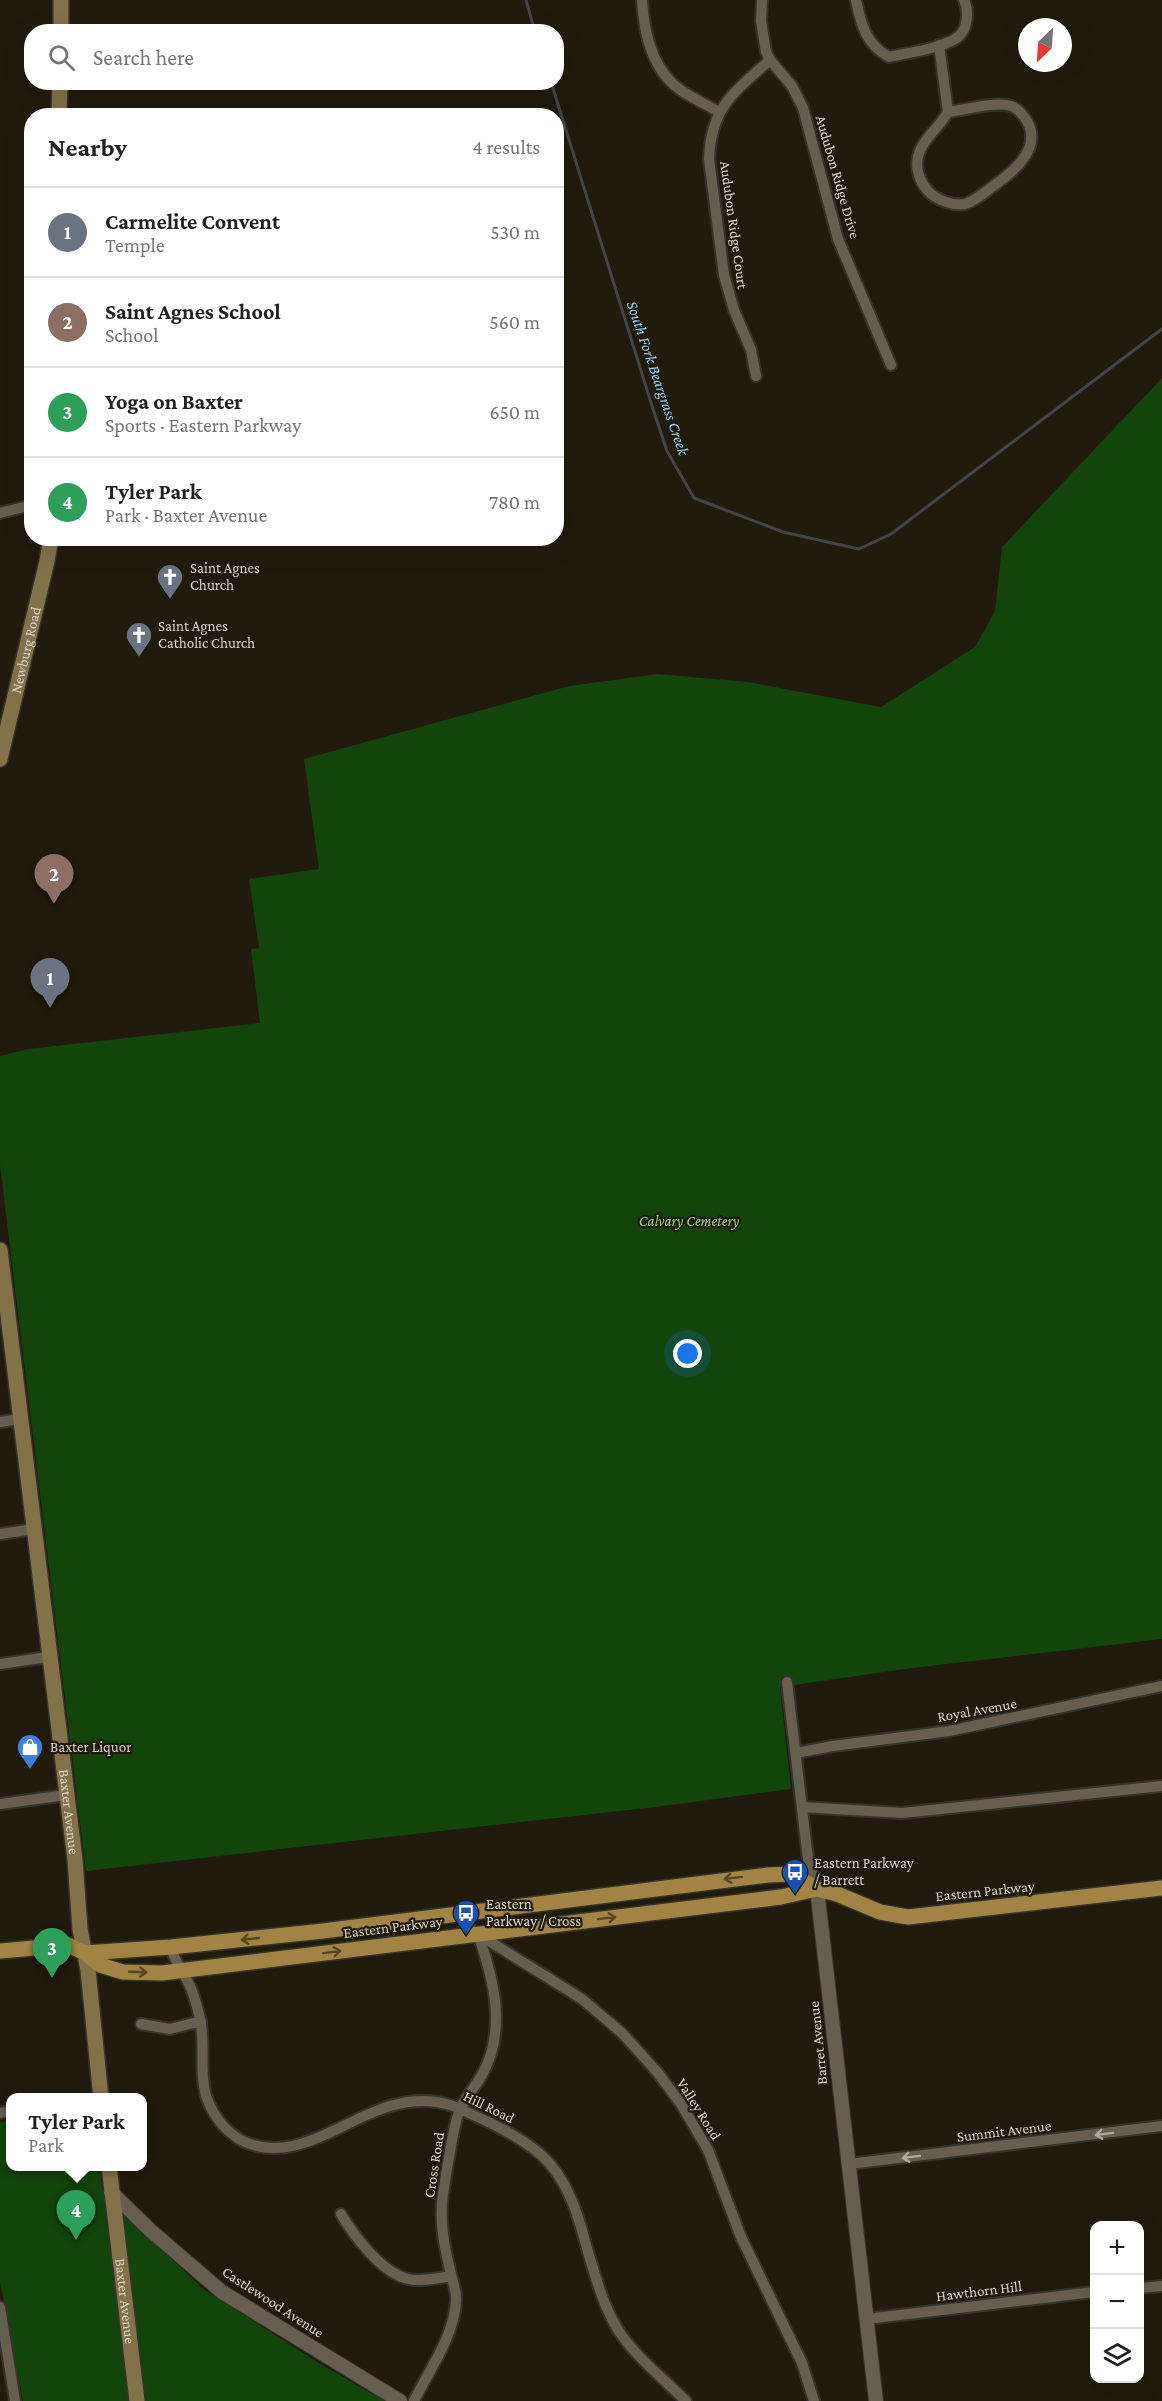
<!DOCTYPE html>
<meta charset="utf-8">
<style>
body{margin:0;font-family:"Crimson Pro",serif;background:#f6f6f6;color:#202124}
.controls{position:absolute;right:18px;bottom:18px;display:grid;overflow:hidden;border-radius:12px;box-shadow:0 6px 24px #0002}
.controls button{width:54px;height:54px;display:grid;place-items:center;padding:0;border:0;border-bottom:2px solid #e0e0e0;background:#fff;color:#202124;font:30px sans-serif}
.compass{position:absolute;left:1018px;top:18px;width:54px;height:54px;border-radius:50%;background:#fff;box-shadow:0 6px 24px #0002;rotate:205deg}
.you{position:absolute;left:688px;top:1354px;width:21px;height:21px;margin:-15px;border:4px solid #fff;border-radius:50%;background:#1a73e8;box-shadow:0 0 0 9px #1a73e833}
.badge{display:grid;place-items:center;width:39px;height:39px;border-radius:50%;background:#1a73e8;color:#fff;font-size:20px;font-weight:700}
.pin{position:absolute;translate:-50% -50px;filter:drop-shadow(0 2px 3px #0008)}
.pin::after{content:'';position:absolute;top:32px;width:21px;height:18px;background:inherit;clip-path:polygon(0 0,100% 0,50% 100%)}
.popup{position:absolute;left:6px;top:2093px;width:141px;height:78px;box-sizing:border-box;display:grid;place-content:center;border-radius:12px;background:#fff;filter:drop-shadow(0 2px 4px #0005);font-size:20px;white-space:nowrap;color:#757577}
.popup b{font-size:22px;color:#202124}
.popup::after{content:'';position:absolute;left:50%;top:100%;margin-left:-12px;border:12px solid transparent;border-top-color:#fff}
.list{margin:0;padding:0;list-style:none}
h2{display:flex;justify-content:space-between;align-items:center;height:78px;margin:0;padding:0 24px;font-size:26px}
h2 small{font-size:20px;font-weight:400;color:#757577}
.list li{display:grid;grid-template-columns:39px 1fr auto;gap:18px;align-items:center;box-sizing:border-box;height:90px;padding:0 24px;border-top:2px solid #e0e0e0}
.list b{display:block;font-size:22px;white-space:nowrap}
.list p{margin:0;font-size:20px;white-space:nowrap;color:#757577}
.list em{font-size:20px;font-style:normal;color:#757577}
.icon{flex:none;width:33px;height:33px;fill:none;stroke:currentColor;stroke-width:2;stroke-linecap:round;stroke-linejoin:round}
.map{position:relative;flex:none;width:1162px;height:2401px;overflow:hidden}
.search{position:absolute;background:#fff;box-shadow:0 6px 24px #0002;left:24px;top:24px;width:540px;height:66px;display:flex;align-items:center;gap:15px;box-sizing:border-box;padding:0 21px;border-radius:24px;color:#757577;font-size:22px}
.panel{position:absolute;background:#fff;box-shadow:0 6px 24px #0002;left:24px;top:108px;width:540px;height:438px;border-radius:24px}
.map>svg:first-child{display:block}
.green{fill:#13440c}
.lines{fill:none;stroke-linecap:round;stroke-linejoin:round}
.stream{stroke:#40444b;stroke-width:3}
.minor-casing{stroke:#37332c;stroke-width:14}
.tertiary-casing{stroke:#37332c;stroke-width:16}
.secondary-casing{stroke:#37332c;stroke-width:18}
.primary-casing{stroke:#37332c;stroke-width:18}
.minor{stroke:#665f4f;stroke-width:10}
.tertiary{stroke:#665f4f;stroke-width:14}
.secondary{stroke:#83714a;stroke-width:15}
.primary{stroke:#a18444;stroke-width:15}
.oneway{stroke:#544523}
.oneway2{stroke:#afaa9f}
.labels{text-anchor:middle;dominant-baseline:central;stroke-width:4.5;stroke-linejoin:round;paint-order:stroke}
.street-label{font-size:15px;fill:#d7d3ca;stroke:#211b0d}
.poi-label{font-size:15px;fill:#d7d3ca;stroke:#211b0d;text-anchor:start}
.park-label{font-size:15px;font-style:italic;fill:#8dd682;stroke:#211b0d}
.water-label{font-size:16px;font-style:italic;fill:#9bccf9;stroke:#211b0d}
</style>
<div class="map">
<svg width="1162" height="2401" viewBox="0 0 1162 2401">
<rect width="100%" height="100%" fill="#211b0d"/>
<path class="green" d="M1162,378V1639L912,1668L780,1687L791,1789L655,1807L86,1871L0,1165V1056L28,1049L260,1023L251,949L259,948L249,879L319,869L304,759L569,686L658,674L748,682L881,707L975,647L995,611L1002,547Z
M10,2121V2166L100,2167L102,2189L129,2218L203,2289L322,2365L385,2401H23L0,2282V2122Z"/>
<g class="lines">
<path class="stream" d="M526,0L535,32
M551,82L653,409L667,451L694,498L783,532L859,549L891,534L1162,329"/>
<g class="minor-casing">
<path id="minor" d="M642,0C644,34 652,71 682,91C694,99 707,105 719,112
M762,0L761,21L766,52L770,60L792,86L803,108L838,239L891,365
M856,0C861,25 866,44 889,57C906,53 946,48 959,36C968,28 969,10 964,0
M939,45L948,112C939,128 922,139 918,157C915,169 920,182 928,191C936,200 953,206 965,204C975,201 984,193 992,187C1012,173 1043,149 1027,121C1023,115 1018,108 1011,106C996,101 964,110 948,112
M756,376L751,350L734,310L724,275L709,159C711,107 734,92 770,60
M0,513L32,505
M0,1422L20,1419
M0,1534L34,1529
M0,1664L48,1657
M787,1682L808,1859L817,1889
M796,1753L833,1746L949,1731L1162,1686
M0,1804L66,1795
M802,1807L902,1813L1162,1786
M464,1912L465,1926L582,1999L622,2033L658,2073L681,2104L708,2150L741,2237L802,2363L814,2401
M171,1947C174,1961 181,1968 187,1980C194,1992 197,2006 200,2019C206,2044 198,2078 208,2101C214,2116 225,2130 239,2139C290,2168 342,2120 390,2106C410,2100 433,2099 453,2106C483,2119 529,2139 550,2164C571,2188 580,2222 588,2252C596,2278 603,2305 617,2328C634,2356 663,2378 686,2401
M141,2024L170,2029L201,2021
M0,2113L10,2111
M849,2164L1162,2126
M341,2214C354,2236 382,2273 408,2279C422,2282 437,2278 451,2276
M1140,2288L1162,2286
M0,2307L15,2401
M866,2319L1094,2292
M414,2401C429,2370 454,2337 456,2301C457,2291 452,2280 450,2270C444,2245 439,2219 443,2194C447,2170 451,2140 457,2118C461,2102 474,2089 482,2075C507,2030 494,1980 478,1934"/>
</g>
<g class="tertiary-casing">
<path id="tertiary" d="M817,1889L876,2401
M111,2192L150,2230L222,2292L400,2401"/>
</g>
<g class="secondary-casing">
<g id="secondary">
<path d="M61,0V32"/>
<path d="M59,116L60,82"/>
<path id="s1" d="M0,759L47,561L51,538"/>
<path id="s2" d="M0,1250L75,1860L80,1929L88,1970L101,2098"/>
<path id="s3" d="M109,2166L137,2401"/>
</g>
</g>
<g class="primary-casing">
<path id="primary" d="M0,1951L68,1945L85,1953L100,1965L123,1972L162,1973L781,1897L817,1889
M85,1953L171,1947L323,1931L768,1875L792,1874L817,1889L837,1894L880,1912L908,1917L1162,1888"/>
</g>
<use href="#minor" class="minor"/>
<use href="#tertiary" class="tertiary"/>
<use href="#secondary" class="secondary"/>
<use href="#primary" class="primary"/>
</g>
<defs><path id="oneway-shaft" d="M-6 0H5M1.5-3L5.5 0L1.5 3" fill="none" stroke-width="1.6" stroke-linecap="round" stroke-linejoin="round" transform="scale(1.5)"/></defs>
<g class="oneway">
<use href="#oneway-shaft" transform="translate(733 1878) rotate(173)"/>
<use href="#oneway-shaft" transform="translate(607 1918) rotate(-7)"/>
<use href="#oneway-shaft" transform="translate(250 1939) rotate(174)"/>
<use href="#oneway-shaft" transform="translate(332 1952) rotate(-7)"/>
<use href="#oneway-shaft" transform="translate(138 1972) rotate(2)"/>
</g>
<g class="oneway2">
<use href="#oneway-shaft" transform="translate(1104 2134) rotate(173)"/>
<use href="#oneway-shaft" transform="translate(911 2157) rotate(173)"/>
</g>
<defs>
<g id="church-pin" transform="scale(1.35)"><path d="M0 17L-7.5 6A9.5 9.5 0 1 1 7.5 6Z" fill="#6b7280" stroke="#211b0d"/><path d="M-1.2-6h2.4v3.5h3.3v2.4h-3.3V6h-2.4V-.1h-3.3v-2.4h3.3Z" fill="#fff"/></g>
<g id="shop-pin" transform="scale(1.35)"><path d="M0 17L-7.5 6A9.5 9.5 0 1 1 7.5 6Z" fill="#3f7fe0" stroke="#211b0d"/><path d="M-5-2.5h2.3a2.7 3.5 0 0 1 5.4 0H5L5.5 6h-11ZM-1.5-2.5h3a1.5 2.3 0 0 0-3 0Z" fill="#fff"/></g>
<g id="bus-pin" transform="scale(1.35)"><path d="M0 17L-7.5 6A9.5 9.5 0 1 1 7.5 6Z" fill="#1a4fb4" stroke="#211b0d"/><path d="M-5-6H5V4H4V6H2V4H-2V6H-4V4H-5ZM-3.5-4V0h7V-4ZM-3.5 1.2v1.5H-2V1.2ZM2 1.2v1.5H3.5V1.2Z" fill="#fff"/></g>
</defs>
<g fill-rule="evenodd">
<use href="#church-pin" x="170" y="577"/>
<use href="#church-pin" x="139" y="635"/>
<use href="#shop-pin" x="30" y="1747"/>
<use href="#bus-pin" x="795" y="1872"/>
<use href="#bus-pin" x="466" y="1913"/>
</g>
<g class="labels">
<g class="street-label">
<text transform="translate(838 177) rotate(74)">Audubon Ridge Drive</text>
<text transform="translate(734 225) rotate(82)">Audubon Ridge Court</text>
<text stroke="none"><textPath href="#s1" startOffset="112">Newburg Road</textPath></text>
<text transform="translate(977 1710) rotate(-10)">Royal Avenue</text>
<text stroke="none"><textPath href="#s2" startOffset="566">Baxter Avenue</textPath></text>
<text transform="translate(985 1891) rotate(-6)">Eastern Parkway</text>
<text transform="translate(393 1927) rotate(-7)">Eastern Parkway</text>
<text transform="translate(818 2043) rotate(-96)">Barret Avenue</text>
<text transform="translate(489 2107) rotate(26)">Hill Road</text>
<text transform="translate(699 2109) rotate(58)">Valley Road</text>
<text transform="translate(1004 2131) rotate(-7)">Summit Avenue</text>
<text transform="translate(434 2165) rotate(-81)">Cross Road</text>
<text transform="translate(979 2291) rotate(-7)">Hawthorn Hill</text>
<text stroke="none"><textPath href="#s3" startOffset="136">Baxter Avenue</textPath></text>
<text transform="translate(273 2302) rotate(33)">Castlewood Avenue</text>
</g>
<g class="poi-label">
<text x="190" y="568">Saint Agnes<tspan x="190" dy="17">Church</tspan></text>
<text x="158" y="626">Saint Agnes<tspan x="158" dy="17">Catholic Church</tspan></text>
<text x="50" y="1747">Baxter Liquor</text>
<text x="814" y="1863">Eastern Parkway<tspan x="814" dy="17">/ Barrett</tspan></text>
<text x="486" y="1904">Eastern<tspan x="486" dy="17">Parkway / Cross</tspan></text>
</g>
<g class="park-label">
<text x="689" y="1221">Calvary Cemetery</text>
</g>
<g class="water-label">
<text transform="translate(658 378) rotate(71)">South Fork Beargrass Creek</text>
</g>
</g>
</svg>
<div class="controls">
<button>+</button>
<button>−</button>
<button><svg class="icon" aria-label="layers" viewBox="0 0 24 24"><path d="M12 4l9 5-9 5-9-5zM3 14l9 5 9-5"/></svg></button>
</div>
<svg class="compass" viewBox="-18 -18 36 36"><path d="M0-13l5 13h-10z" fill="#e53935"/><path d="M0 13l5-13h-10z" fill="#757577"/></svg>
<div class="you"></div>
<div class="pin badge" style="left:50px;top:1008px;background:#6b7280">1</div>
<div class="pin badge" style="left:54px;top:904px;background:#8d6e63">2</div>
<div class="pin badge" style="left:52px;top:1978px;background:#2e9e5b">3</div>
<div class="pin badge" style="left:76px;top:2240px;background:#2e9e5b">4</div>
<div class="popup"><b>Tyler Park</b>Park</div>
<div class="search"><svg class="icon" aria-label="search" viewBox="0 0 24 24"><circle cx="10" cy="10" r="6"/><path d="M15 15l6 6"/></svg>Search here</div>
<section class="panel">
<h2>Nearby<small>4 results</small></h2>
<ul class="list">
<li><span class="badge" style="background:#6b7280">1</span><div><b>Carmelite Convent</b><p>Temple</p></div><em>530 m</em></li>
<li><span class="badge" style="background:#8d6e63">2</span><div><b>Saint Agnes School</b><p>School</p></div><em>560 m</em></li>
<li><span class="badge" style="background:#2e9e5b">3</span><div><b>Yoga on Baxter</b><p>Sports · Eastern Parkway</p></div><em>650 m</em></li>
<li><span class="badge" style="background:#2e9e5b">4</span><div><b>Tyler Park</b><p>Park · Baxter Avenue</p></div><em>780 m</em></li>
</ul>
</section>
</div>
